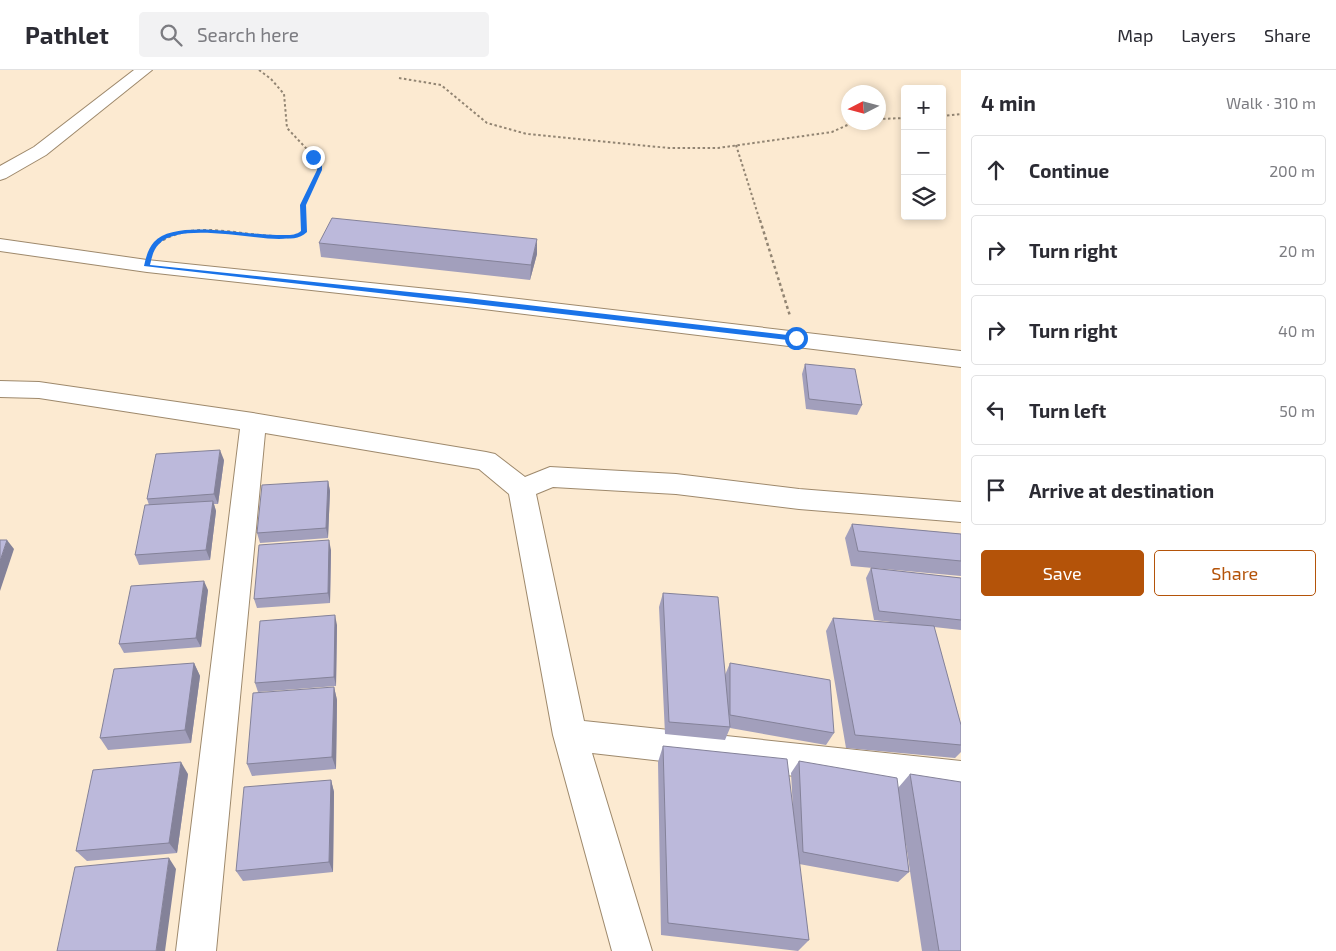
<!DOCTYPE html>
<meta charset="utf-8">
<style>
body{margin:0;font-family:"Exo 2",sans-serif;background:#f2f2f3;color:#2b2b33}
.controls{position:absolute;right:15px;top:15px;display:grid;overflow:hidden;border-radius:5px;box-shadow:0 2px 8px #0003}
.controls button{width:45px;height:45px;display:grid;place-items:center;padding:0;border:0;border-bottom:1px solid #e1e1e2;background:#fff;color:#2b2b33;font:25px sans-serif}
.compass{position:absolute;left:841px;top:15px;width:45px;height:45px;border-radius:50%;background:#fff;box-shadow:0 2px 8px #0003;rotate:264deg}
.stop{position:absolute;width:15px;height:15px;margin:-11px;border:4px solid #1a73e8;border-radius:50%;background:#fff}
.stop.end{background:#1a73e8;border-color:#fff;box-shadow:0 1px 5px #0008}
.list{margin:0;padding:0;list-style:none}
h2{display:flex;justify-content:space-between;align-items:center;height:65px;margin:0;padding:0 20px;font-size:21px}
h2 small{font-size:16px;font-weight:400;color:#7c7c81}
.list li{display:grid;grid-template-columns:32px 1fr auto;gap:15px;align-items:center;box-sizing:border-box;height:70px;margin:0 10px 10px;padding:0 10px;border:1px solid #e1e1e2;border-radius:5px}
.list b{display:block;font-size:19px;white-space:nowrap}
.list em{font-size:16px;font-style:normal;color:#7c7c81}
.actions{display:flex;gap:10px;padding:15px 20px}
.actions a{flex:1;padding:11px 0;border:1px solid #b45309;border-radius:5px;text-align:center;font-size:18px;color:#b45309}
.actions .main{background:#b45309;color:#fff}
.icon{flex:none;width:28px;height:28px;fill:none;stroke:currentColor;stroke-width:2;stroke-linecap:round;stroke-linejoin:round}
.map{position:relative;flex:none;width:961px;height:881px;overflow:hidden}
header{display:flex;align-items:center;gap:30px;box-sizing:border-box;height:70px;padding:0 25px;background:#fff;border-bottom:1px solid #e1e1e2}
header strong{font-size:24px}
nav{display:flex;gap:28px;margin-inline-start:auto;font-size:18px}
.search{width:350px;height:45px;background:#f2f2f3;display:flex;align-items:center;gap:12px;box-sizing:border-box;padding:0 18px;border-radius:5px;color:#7c7c81;font-size:19px}
main{display:flex}
aside{flex:1;background:#fff}
.map>svg:first-child{display:block}
.lines{fill:none;stroke-linecap:round;stroke-linejoin:round}
.minor-casing{stroke:#9e896c;stroke-width:2}
.path-far1{stroke:#928573;stroke-width:2;stroke-dasharray:2.5 2.5;stroke-linecap:butt}
.path{stroke:#928573;stroke-width:2.5;stroke-dasharray:3 3;stroke-linecap:butt}
.minor{fill:#fff;fill-rule:evenodd}
.wall{fill:#a29fbc}
.shaded-wall{fill:#848299}
.building{fill:#bcb9db;stroke:#848299}
.route{fill:#1a73e8}
</style>
<header>
<strong>Pathlet</strong>
<div class="search"><svg class="icon" aria-label="search" viewBox="0 0 24 24"><circle cx="10" cy="10" r="6"/><path d="M15 15l6 6"/></svg>Search here</div>
<nav><a>Map</a><a>Layers</a><a>Share</a></nav>
</header>
<main>
<div class="map">
<svg width="961" height="881" viewBox="0 0 961 881">
<rect width="100%" height="100%" fill="#fcead1"/>
<g class="lines">
<g class="minor-casing">
<path id="minor" d="M134,0H152L46,85L6,108L0,110V96L34,77Z
M0,169L147,190L467,223L961,281V297L467,237L147,202L0,181Z
M0,311L39,312L253,343L486,382L495,384L525,407L550,397L676,404L799,419L961,432V452L799,439L676,424L553,417L536,424L584,651L961,691V725L592,683L652,881H612L553,665L509,424L479,399L265,363L216,881H176L240,359L39,328L0,327Z"/>
</g>
<path class="path-far1" d="M259,0L271,9L284,24L287,58L320,93L319,100L303,135L304,151
M399,8L441,15L487,53L527,64L669,78H718L832,62L854,52
M942,46L961,44
M878,49L905,48
M736,75L760,151"/>
<path class="path" d="M760,150L790,246
M153,177C185,149 232,164 270,166C282,167 294,169 304,162V150"/>
<use href="#minor" class="minor"/>
</g>
<path class="wall" d="M319,173L537,184L530,210L321,187Z
M805,294L862,335L857,345L806,339L802,304Z
M224,390L218,434H214L216,441L210,490L139,495L135,485L149,435L147,429Z
M328,411L330,421L328,468L260,473L257,463Z
M852,454L961,464V506L851,496L845,468Z
M331,480L330,533L257,538L254,529Z
M871,498L961,508V560L934,557L961,655V682L955,688L846,678L826,561L833,548L899,553L874,550L866,508Z
M208,520L201,577L124,583L119,574Z
M663,523L725,605L730,593L834,663L826,675L730,658L725,670L665,664L659,537Z
M337,555L336,616L258,622L255,613Z
M194,593L200,606L191,673L108,680L100,668Z
M334,617L337,630L336,699L252,706L247,694Z
M663,676L793,740L791,703L799,691L898,718L910,704L961,881H922L905,768L909,802L898,812L799,794L809,870L798,881L661,865L658,692Z
M188,704L177,783L87,791L76,781Z
M331,710L334,722L333,802L243,811L236,801Z"/>
<path class="shaded-wall" d="M537,169V184L530,210L531,195Z
M220,380L224,390L218,434L214,424Z
M328,411L330,421L328,468L326,458Z
M213,431L216,441L210,490L206,480Z
M7,470L14,479L0,521V491Z
M329,470L331,480L330,533L328,523Z
M204,511L208,520L201,577L196,568Z
M335,545L337,555L336,616L334,607Z
M194,593L200,606L191,673L185,660Z
M334,617L337,630L336,699L332,687Z
M181,692L188,704L177,783L169,773Z
M331,710L334,722L333,802L329,792Z
M169,788L176,799L165,881H156Z"/>
<path class="building" d="M332,148L537,169L531,195L319,173Z
M805,294L855,299L862,335L809,329Z
M220,380L214,424L147,429L156,384Z
M328,411L326,458L257,463L262,415Z
M213,431L206,480L135,485L145,435Z
M852,454L961,464V491L858,481Z
M0,470H7L0,491Z
M329,470L328,523L254,529L259,475Z
M871,498L961,508V550L879,541Z
M204,511L196,568L119,574L131,516Z
M663,523L718,527L730,657L669,652Z
M335,545L334,607L255,613L260,551Z
M833,548L934,556L961,655V675L855,665Z
M194,593L185,660L100,668L114,599Z
M730,593L830,610L834,663L730,645Z
M334,617L332,687L247,694L253,623Z
M663,676L787,689L809,870L668,853Z
M799,691L897,708L909,802L803,782Z
M181,692L169,773L76,781L93,700Z
M910,704L961,712V881H939Z
M331,710L329,792L236,801L244,717Z
M169,788L156,881H57L75,797Z"/>
<path class="route" d="M313,86L322,93V100L306,135L307,162C299,170 290,168 279,169C250,169 179,152 159,174C153,180 152,187 150,195L467,228L796,266L800,268L796,271L144,196C146,187 148,179 154,172C175,148 249,166 279,165C287,165 295,166 301,161L300,135L317,100V93L310,87Z"/>
</svg>
<div class="controls">
<button>+</button>
<button>−</button>
<button><svg class="icon" aria-label="layers" viewBox="0 0 24 24"><path d="M12 4l9 5-9 5-9-5zM3 14l9 5 9-5"/></svg></button>
</div>
<svg class="compass" viewBox="-18 -18 36 36"><path d="M0-13l5 13h-10z" fill="#e53935"/><path d="M0 13l5-13h-10z" fill="#7c7c81"/></svg>
<div class="stop" style="left:796px;top:268px"></div>
<div class="stop end" style="left:313px;top:87px"></div>
</div>
<aside>
<h2>4 min<small>Walk · 310 m</small></h2>
<ul class="list">
<li><svg class="icon" aria-label="ahead" viewBox="0 0 24 24"><path d="M12 20V5M6 11l6-6 6 6"/></svg><div><b>Continue</b></div><em>200 m</em></li>
<li><svg class="icon" aria-label="right" viewBox="0 0 24 24"><path d="M7 20v-9h11M14 6l5 5-5 5"/></svg><div><b>Turn right</b></div><em>20 m</em></li>
<li><svg class="icon" aria-label="right" viewBox="0 0 24 24"><path d="M7 20v-9h11M14 6l5 5-5 5"/></svg><div><b>Turn right</b></div><em>40 m</em></li>
<li><svg class="icon" aria-label="left" viewBox="0 0 24 24"><path d="M17 20v-9H6M10 6l-5 5 5 5"/></svg><div><b>Turn left</b></div><em>50 m</em></li>
<li><svg class="icon" aria-label="arrive" viewBox="0 0 24 24"><path d="M6 21V4h12l-3 4 3 4H6"/></svg><div><b>Arrive at destination</b></div></li>
</ul>
<div class="actions"><a class="main">Save</a><a>Share</a></div>
</aside>
</main>
